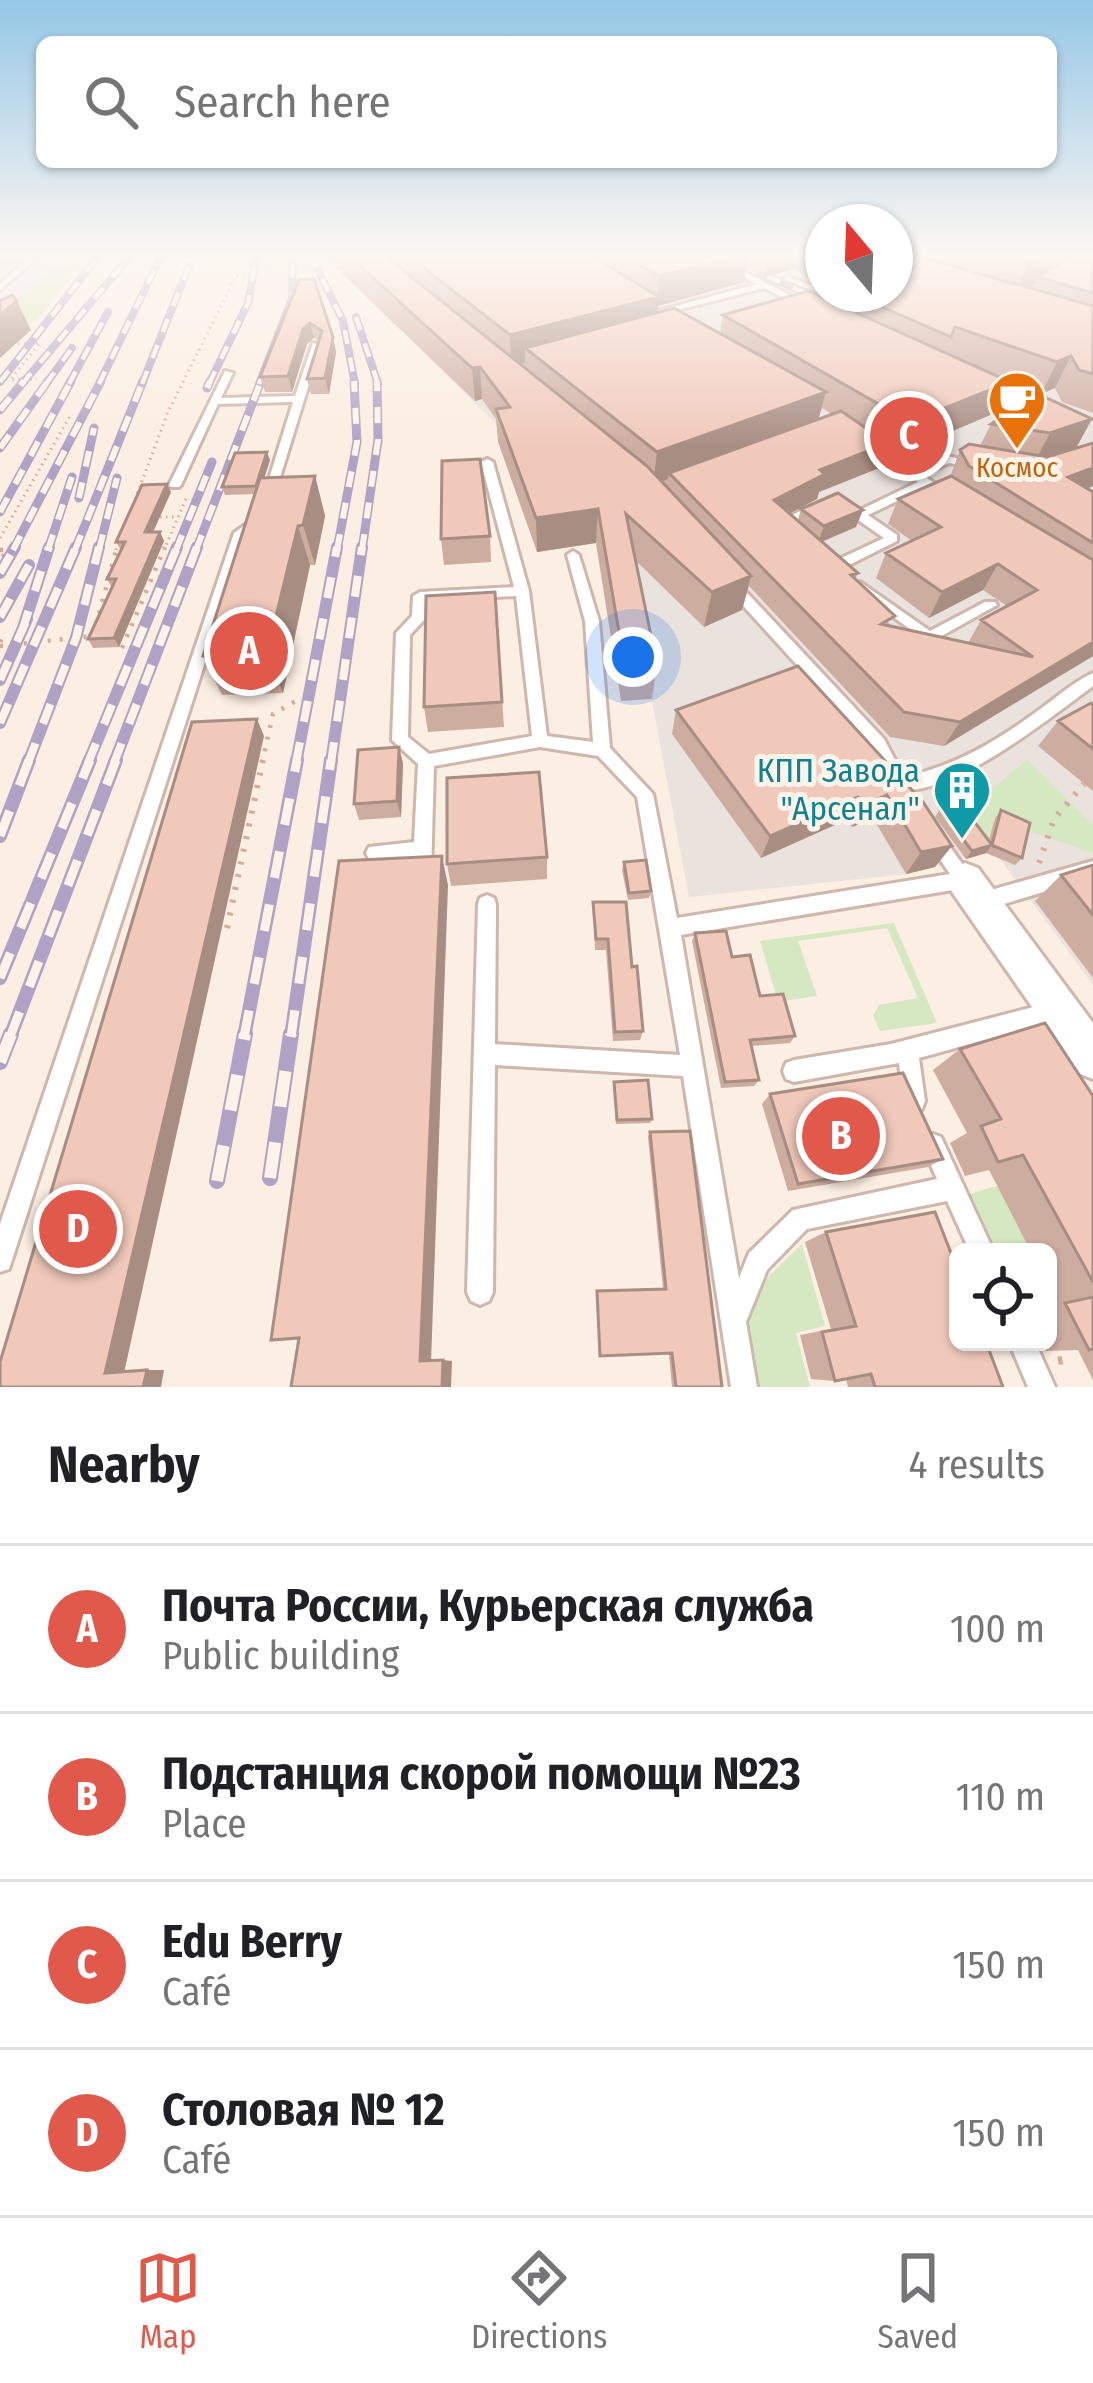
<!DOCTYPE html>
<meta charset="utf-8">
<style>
body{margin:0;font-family:"Fira Sans Condensed",sans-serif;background:#f6f6f6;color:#202124}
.controls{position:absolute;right:36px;bottom:36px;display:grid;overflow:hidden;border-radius:18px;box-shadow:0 3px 9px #0004}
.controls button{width:108px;height:108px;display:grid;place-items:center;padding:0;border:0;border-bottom:3px solid #e0e0e0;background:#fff;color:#202124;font:60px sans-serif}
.compass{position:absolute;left:805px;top:204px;width:108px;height:108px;border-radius:50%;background:#fff;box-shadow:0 3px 9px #0004;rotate:341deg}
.you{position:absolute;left:633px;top:657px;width:42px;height:42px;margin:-30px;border:9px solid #fff;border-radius:50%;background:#1a73e8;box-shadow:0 0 0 18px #1a73e833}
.badge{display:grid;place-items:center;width:78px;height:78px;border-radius:50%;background:#e1594b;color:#fff;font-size:39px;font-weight:700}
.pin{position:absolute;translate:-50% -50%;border:6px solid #fff;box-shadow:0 3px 12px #0006}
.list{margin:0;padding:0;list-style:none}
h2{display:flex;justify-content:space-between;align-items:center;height:156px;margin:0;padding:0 48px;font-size:51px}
h2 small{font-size:39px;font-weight:400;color:#757577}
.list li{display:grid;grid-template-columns:78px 1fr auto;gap:36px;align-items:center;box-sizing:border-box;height:168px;padding:0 48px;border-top:3px solid #e0e0e0}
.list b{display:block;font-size:45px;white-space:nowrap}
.list p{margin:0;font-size:39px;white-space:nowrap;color:#757577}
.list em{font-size:39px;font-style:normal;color:#757577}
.icon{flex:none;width:66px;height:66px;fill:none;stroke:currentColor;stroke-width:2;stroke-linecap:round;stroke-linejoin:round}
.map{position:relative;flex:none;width:1093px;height:1387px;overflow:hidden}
.search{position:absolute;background:#fff;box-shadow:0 3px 9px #0004;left:36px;right:36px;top:36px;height:132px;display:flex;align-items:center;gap:30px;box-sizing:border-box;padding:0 42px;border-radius:18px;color:#757577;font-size:45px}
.sheet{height:828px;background:#fff}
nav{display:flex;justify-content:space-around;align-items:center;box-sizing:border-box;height:168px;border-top:3px solid #e0e0e0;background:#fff;font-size:33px;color:#757577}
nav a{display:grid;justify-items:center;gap:6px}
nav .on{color:#e1594b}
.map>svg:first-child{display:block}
.industrial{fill:#eae2dd}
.education{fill:#ebdff7}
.green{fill:#d6e8c2}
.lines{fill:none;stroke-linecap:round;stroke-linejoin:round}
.service-casing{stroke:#ceb7ac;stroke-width:6}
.minor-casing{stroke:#ceb7ac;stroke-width:6}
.path-far3{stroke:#d4ac9e;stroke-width:3;stroke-dasharray:1.5 4.5;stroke-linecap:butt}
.path-far2{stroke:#d4ac9e;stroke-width:4.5;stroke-dasharray:3 9;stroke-linecap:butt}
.path-far1{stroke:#d4ac9e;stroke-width:6;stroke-dasharray:3 10;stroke-linecap:butt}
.path{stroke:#d4ac9e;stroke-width:8;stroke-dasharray:4.5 14;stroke-linecap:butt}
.service{fill:#fff;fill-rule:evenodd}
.minor{fill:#fff;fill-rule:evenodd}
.rail-far4-casing{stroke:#b0a2c4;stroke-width:8}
.rail-far3-casing{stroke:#b0a2c4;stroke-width:9}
.rail-far2-casing{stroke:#b0a2c4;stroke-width:12}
.rail-far1-casing{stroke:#b0a2c4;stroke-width:14}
.rail-casing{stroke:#b0a2c4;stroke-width:16}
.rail-far4{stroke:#fef3e8;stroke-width:4.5;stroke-dasharray:14;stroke-linecap:butt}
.rail-far3{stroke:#fef3e8;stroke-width:6;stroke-dasharray:16;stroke-linecap:butt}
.rail-far2{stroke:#fef3e8;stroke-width:8;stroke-dasharray:21;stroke-linecap:butt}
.rail-far1{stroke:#fef3e8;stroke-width:9;stroke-dasharray:27;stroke-linecap:butt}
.rail{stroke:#fef3e8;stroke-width:12;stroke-dasharray:36;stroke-linecap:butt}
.wall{fill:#ceada1;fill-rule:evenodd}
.shaded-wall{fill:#a88d83}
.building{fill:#f0c9bb;stroke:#a88d83;stroke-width:3}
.labels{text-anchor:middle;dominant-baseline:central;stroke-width:10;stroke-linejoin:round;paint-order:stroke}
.far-food-label{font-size:27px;fill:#c56008;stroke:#fef3e8}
.culture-label{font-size:33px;fill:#0d838f;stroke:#fef3e8;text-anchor:end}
</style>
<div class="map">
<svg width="1093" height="1387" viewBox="0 0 1093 1387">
<rect width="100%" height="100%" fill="#fbeee2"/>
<path class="industrial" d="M322,254H823V294H895V254H1093V985L1000,859L986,853L906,874L689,897L625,559L631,556Z"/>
<path class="education" d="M0,254H91L38,319L0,338Z"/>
<path class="green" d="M65,254H89L37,319L19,330L0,316Z
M1027,760L1093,825V853L995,819L986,853L968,829L979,799Z
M894,923L937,1023L880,1031L873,1016L879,1005L918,998L887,928L798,941L817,996L778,1002L760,941Z
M997,1186H998L1031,1252H997L969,1194Z
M802,1244L825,1326L796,1333L810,1387H756L743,1318L769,1276Z"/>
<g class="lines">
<g class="service-casing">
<path id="service" d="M699,254H709L805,303L798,305L764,288L654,316V312L757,284Z
M0,256L32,257L36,259L0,290V284L25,261L0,260Z
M788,277L823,289L825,294L785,281L784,279Z
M313,343L321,345L273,500H265L263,498L293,402L218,404L181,485L179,487H171L169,485L225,371L233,373L221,398L295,396Z
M870,443L914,470L948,456L980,464L974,467L949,463L922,475L950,493V497H942L926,487L868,515L897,535V541L839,570H829L772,524L836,495L860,510L918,482L866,448V444ZM835,504L884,538L835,561L787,525Z
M487,459L493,462L529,591L547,736L593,742L585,621L567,555L573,551L579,555L599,621L610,748L653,794L677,918L950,874L927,841L930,836L936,833L942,836L974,880L971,886L965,888L681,935L739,1278L749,1253L793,1210L937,1179L922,1145L925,1137L933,1134L941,1137L994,1252H970L947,1201L807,1229L767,1270L746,1322L757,1387H731L683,1076L495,1065L493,1292L489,1301L480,1305L471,1301L467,1292L478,904L480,898L487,895L494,898L496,904L495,1044L680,1055L637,797L598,756L540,747L434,766L431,875L428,881L422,883L416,881L413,875L414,858L375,861L369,859L366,853L369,847L414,842L418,764L392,740L396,633L412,616L413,596L420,592L514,587L481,462ZM516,596L532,736L429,754L408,737L410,635L426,618L427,600Z
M259,515L265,519L246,535L12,1260L9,1269L0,1272V1224L234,533Z
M731,580L736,581L884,739L904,777C955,766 997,741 1039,710C1056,698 1073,682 1093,673V686C1047,720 952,798 893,790L872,747L726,587L724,584L726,581Z
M860,582L930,631L985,602H995L997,605L929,643L855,589L853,586Z
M1093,861V877L984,910L977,907L975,901L977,895L984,892Z
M1057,1001L1064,1004L1067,1011L1064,1018L919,1058L925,1101L922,1109L914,1112L906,1109L903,1101L899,1063L794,1082L786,1079L783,1071L786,1063L794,1060L891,1044Z
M1009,1342H1035L1055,1387H1028Z"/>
</g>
<g class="minor-casing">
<path id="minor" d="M965,863L978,868L1093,1023V1079L1078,1073L952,892L947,880L952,868Z"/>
</g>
<path class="path-far3" d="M237,277L280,264L322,271
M12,344L40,343L10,380L37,379
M131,510L168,412L247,254
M160,517H178
M0,538L70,416
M116,550L118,543
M164,550L186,499"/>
<path class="path-far2" d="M0,550H7L0,561
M96,625L117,547
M0,642L4,634
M0,646L93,636
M122,648L165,547
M262,763L273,714L296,701"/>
<path class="path-far1" d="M1039,863L1054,819L1084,784
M227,928L263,760"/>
<path class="path" d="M1058,1361L1076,1357"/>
<use href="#service" class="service"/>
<use href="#minor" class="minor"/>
<g class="rail-far4-casing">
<path id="rail-far4" d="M310,254L343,321L355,384
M716,254L833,305
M356,317L378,384
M0,382L100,254
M22,384L132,254
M46,384L72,348
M69,384L108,312
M99,384L162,254
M142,384L189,266
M209,384L248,303L257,254
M259,384L292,299L293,254"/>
</g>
<g class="rail-far3-casing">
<path id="rail-far3" d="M207,388L210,381
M0,410L24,381
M0,448L48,381
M79,498L94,428
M0,512L71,381
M13,550L101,381
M48,550L72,477
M75,550L143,381
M99,550L117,478
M176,550L212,462
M196,550L261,381
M337,550L357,442L354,381
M362,550L378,440L377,381"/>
</g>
<g class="rail-far2-casing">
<path id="rail-far2" d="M0,573L15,547
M0,617L29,565
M22,631L49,547
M0,680L27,619
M0,723L76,547
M28,763L76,638L99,547
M88,763L177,547
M114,763L197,547
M296,763L337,547
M331,763L362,547"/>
</g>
<g class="rail-far1-casing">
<path id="rail-far1" d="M0,836L29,760
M0,978L90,760
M10,1037L116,760
M244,1037L297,760
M291,1037L331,760"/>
</g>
<g class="rail-casing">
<path id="rail" d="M0,1062L11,1034
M270,1178L291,1034
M217,1181L245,1034"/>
</g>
<use href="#rail-far4" class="rail-far4"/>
<use href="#rail-far3" class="rail-far3"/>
<use href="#rail-far2" class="rail-far2"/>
<use href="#rail-far1" class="rail-far1"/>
<use href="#rail" class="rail"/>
</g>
<path class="wall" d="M322,254H823V275L812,278L794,269L764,277L747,268L744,282L658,306L657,312L720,333L723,315L838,304L841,294H895L939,262L942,254H1093V413L1062,402L1055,388L1041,394L1010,383L995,413L898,454L886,447L879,468L819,492L817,499L790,513L798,520L801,509L863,510L856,527L822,542L858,573L855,579L891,626L968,643L981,620L1007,606L983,590L929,618L876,578L886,553L912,541L888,524L898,499L950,477L960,450L980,446L991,424L1036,393L1076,448L1093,443V486L1087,489L1093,492V656L944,746L890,737L749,586L742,610L704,627L636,561L657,665L652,699L621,701L596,543L537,552L498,442L496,419L482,399L475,401ZM822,408L832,414L818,419Z
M299,280L333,337L336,352L329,394H311L307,379L319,342L314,338L307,344L292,392H265L260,377Z
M270,460L264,478L315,476L325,516L315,565H310L283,693L222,695L203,656L255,494L225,495L222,487Z
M171,492L153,532H160L164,541L119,647L93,648L88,639L112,588L107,579L121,550L116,542Z
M490,536L491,562L444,565L441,539Z
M495,592L504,727L428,732L424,707Z
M798,666L935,867L906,874L873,818L852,827L846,820L761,858L672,734L676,710Z
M1093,705V791L1038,746L1058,721Z
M403,763L401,817L359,820L354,804Z
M940,809L989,840L995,818L1001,810L1022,858L1015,865L986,853L966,859L935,817Z
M547,857V879L451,886L447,864Z
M624,862L651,891L649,898L628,900L622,870Z
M1093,865V978L1035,901L1061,875Z
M593,902L632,967L643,1031L640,1040L613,1041L606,950H595Z
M695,933L732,957L760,996L795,1036L790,1043L752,1046L759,1080L754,1086L721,1088L692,941Z
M960,1049L1093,1096V1380L1078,1350L1046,1351L1041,1342H1048V1303L1057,1301L1048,1284V1252H1031L989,1170L965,1176L950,1143L967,1133L933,1070Z
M614,1082L652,1119L650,1123L616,1124Z
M770,1094L943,1159L928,1167L788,1191L762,1104Z
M650,1132L722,1387H672L669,1354L599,1356L597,1291L663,1289L648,1137Z
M826,1232L1003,1387H848L846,1379L835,1381L811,1379L800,1335L831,1329L805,1242Z"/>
<path class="shaded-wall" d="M749,254L744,282L658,306L655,327L525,348V363L511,367L510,335L657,297L659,276Z
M769,254H798L794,269L764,277Z
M818,254H823V275L812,278Z
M1049,254H1086L1038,277L1035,283L1015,295L1028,265Z
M17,301L31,330L0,358V315Z
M310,323L314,338L307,344L292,392L288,376L303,329Z
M333,337L336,352L329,394L325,378Z
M1071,356L1055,388L1041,394L1057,362Z
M480,367L482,399L475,401L472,368Z
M1010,382L995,413L898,454L910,422Z
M826,392L817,424L669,473L668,479L653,485L657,452Z
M1092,419L1074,452L1033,465L1050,433Z
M888,443L879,468L819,492L817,499L768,525L774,500L820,470Z
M267,452L270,460L259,494L256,486Z
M1093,468V486L1054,502L1068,477Z
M315,476L325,516L315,565L303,525Z
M167,484L171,492L149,541L145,532Z
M598,509L596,543L537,552L536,518Z
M863,510L856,527L818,543L824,526Z
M298,526L310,565L283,693L267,653Z
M160,532L164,541L119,647L114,638Z
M998,564L983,590L929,618L942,592Z
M751,576L742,610L704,627L712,592Z
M1093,642V656L944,746L960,722Z
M257,719L264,736L124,1373H105Z
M399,747L403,763L401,817L397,801Z
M887,795L873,818L852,827L865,805Z
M858,797L846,820L761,858L770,836Z
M992,845L986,853L966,859L972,851Z
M952,846L935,867L906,874L921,852Z
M442,856L448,885L431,1362L420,1361Z
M443,1360L452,1361L451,1387H442Z
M147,1370H164L161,1387H143Z"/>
<path class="building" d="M347,254H383L647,466L751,576L712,592L626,514L657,665L625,667L598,509L536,518L496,409L510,407L480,367L472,368Z
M406,254H589L659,297L510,335Z
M619,254H748L659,276Z
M911,254L1093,306V374L1079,370L1071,356L1057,362L955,327L951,337L852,294H895V262Z
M1008,254H1049L1028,265L1025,260Z
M1074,254H1093V293L1038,277Z
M314,279L333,337L325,378L307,379L322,331L310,323L303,329L288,376L260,377L299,280Z
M808,291L1010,382L910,422L723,315Z
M12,295L17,301L0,315V301Z
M674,308L826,392L657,452L525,348Z
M1036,393L1092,419L1050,433L991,424Z
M841,411L888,443L820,470L825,474L774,500L858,573L851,575L895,616L881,624L1033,657L981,620L1037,590L998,564L942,592L886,553L941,527L898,499L951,476L1093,560V642L960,722L904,712L669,473Z
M1093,443V468L1068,477L1093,492V543L969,466L960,450L969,444L1047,457Z
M267,452L256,486L222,487L235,453Z
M480,459L490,536L441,539L442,461Z
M315,476L303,525L298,526L267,653L203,656L260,478Z
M167,484L145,532H160L114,638L88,639L116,579H107L125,542H116L142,485Z
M838,493L863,510L824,526L801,509Z
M495,592L502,702L424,707L426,596Z
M798,666L923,802L952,846L921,852L887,795L865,805L858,797L770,836L676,710Z
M1091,703L1093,705V749L1058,721Z
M257,719L105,1373L147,1370L143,1387H0V1362L192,722Z
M399,747L397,801L354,804L358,750Z
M539,772L547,857L447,864V778Z
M960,803L992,845L1001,810L1030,823L1022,858L992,845L972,851L940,809Z
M442,856L420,1361L443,1360L442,1387H291L299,1338L271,1340L339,861Z
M646,860L651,891L629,893L624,862Z
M1093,865V915L1061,875Z
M593,902H626L632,967L637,966L643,1031L615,1032L608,939H596Z
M726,931L732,957L750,955L760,996L783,994L795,1036L750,1040L759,1080L725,1082L695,933Z
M1045,1023L1093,1096V1282L1023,1155L998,1162L981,1126L1001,1119L960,1049Z
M903,1073L943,1159L798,1184L770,1094Z
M648,1080L652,1119L617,1120L614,1082Z
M690,1131L722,1387H676L672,1353L600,1356L597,1291L666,1289L650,1132Z
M935,1212L958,1271V1342H986L1003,1387H875L871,1374L835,1381L822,1332L856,1326L826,1232Z
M1093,1297V1349L1089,1350L1065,1303Z"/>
<linearGradient id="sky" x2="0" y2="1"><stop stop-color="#95c7e6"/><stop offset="0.57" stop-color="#fdf7f2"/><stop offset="1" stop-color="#fdf7f2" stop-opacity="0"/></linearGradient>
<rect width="1093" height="448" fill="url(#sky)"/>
<defs>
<g id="cafe-pin" transform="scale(3)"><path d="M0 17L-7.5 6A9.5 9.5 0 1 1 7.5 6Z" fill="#e8710a" stroke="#fef3e8"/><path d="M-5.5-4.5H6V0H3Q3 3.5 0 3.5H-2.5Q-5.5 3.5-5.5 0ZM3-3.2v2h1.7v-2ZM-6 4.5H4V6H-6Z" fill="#fff"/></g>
<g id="building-pin" transform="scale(3)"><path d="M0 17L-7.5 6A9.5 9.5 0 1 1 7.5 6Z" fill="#0f9aa8" stroke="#fef3e8"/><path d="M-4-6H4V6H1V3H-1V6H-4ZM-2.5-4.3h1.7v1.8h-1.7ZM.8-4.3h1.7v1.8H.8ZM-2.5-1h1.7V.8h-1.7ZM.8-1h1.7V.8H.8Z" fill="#fff"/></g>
</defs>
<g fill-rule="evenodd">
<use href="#cafe-pin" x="1017" y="400"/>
<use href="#building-pin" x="962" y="790"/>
</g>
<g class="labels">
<g class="far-food-label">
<text x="1017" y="468">Космос</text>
</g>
<g class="culture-label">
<text x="920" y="771">КПП Завода<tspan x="920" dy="38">"Арсенал"</tspan></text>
</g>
</g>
</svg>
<div class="controls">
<button><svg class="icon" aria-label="locate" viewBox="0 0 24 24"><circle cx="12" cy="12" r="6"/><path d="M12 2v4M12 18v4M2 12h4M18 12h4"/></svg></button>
</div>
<svg class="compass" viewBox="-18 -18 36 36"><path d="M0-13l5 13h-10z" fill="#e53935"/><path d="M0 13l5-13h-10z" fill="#757577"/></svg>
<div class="you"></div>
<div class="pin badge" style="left:249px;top:651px">A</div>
<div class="pin badge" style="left:841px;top:1136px">B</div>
<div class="pin badge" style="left:909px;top:436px">C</div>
<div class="pin badge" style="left:78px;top:1229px">D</div>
<div class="search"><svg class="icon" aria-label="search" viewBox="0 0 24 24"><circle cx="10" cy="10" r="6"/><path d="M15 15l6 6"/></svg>Search here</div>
</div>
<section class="sheet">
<h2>Nearby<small>4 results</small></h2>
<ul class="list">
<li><span class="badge">A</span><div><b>Почта России, Курьерская служба</b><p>Public building</p></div><em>100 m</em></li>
<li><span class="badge">B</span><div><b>Подстанция скорой помощи №23</b><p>Place</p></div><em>110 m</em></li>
<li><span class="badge">C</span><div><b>Edu Berry</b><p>Café</p></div><em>150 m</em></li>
<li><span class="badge">D</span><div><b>Столовая № 12</b><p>Café</p></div><em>150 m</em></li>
</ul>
</section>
<nav>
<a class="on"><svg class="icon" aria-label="map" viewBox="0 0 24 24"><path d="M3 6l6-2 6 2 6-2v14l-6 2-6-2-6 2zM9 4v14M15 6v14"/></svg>Map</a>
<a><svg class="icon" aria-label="directions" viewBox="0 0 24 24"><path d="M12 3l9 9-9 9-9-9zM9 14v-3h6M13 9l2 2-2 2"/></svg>Directions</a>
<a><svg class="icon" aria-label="saved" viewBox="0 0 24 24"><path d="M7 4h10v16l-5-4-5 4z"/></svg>Saved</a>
</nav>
